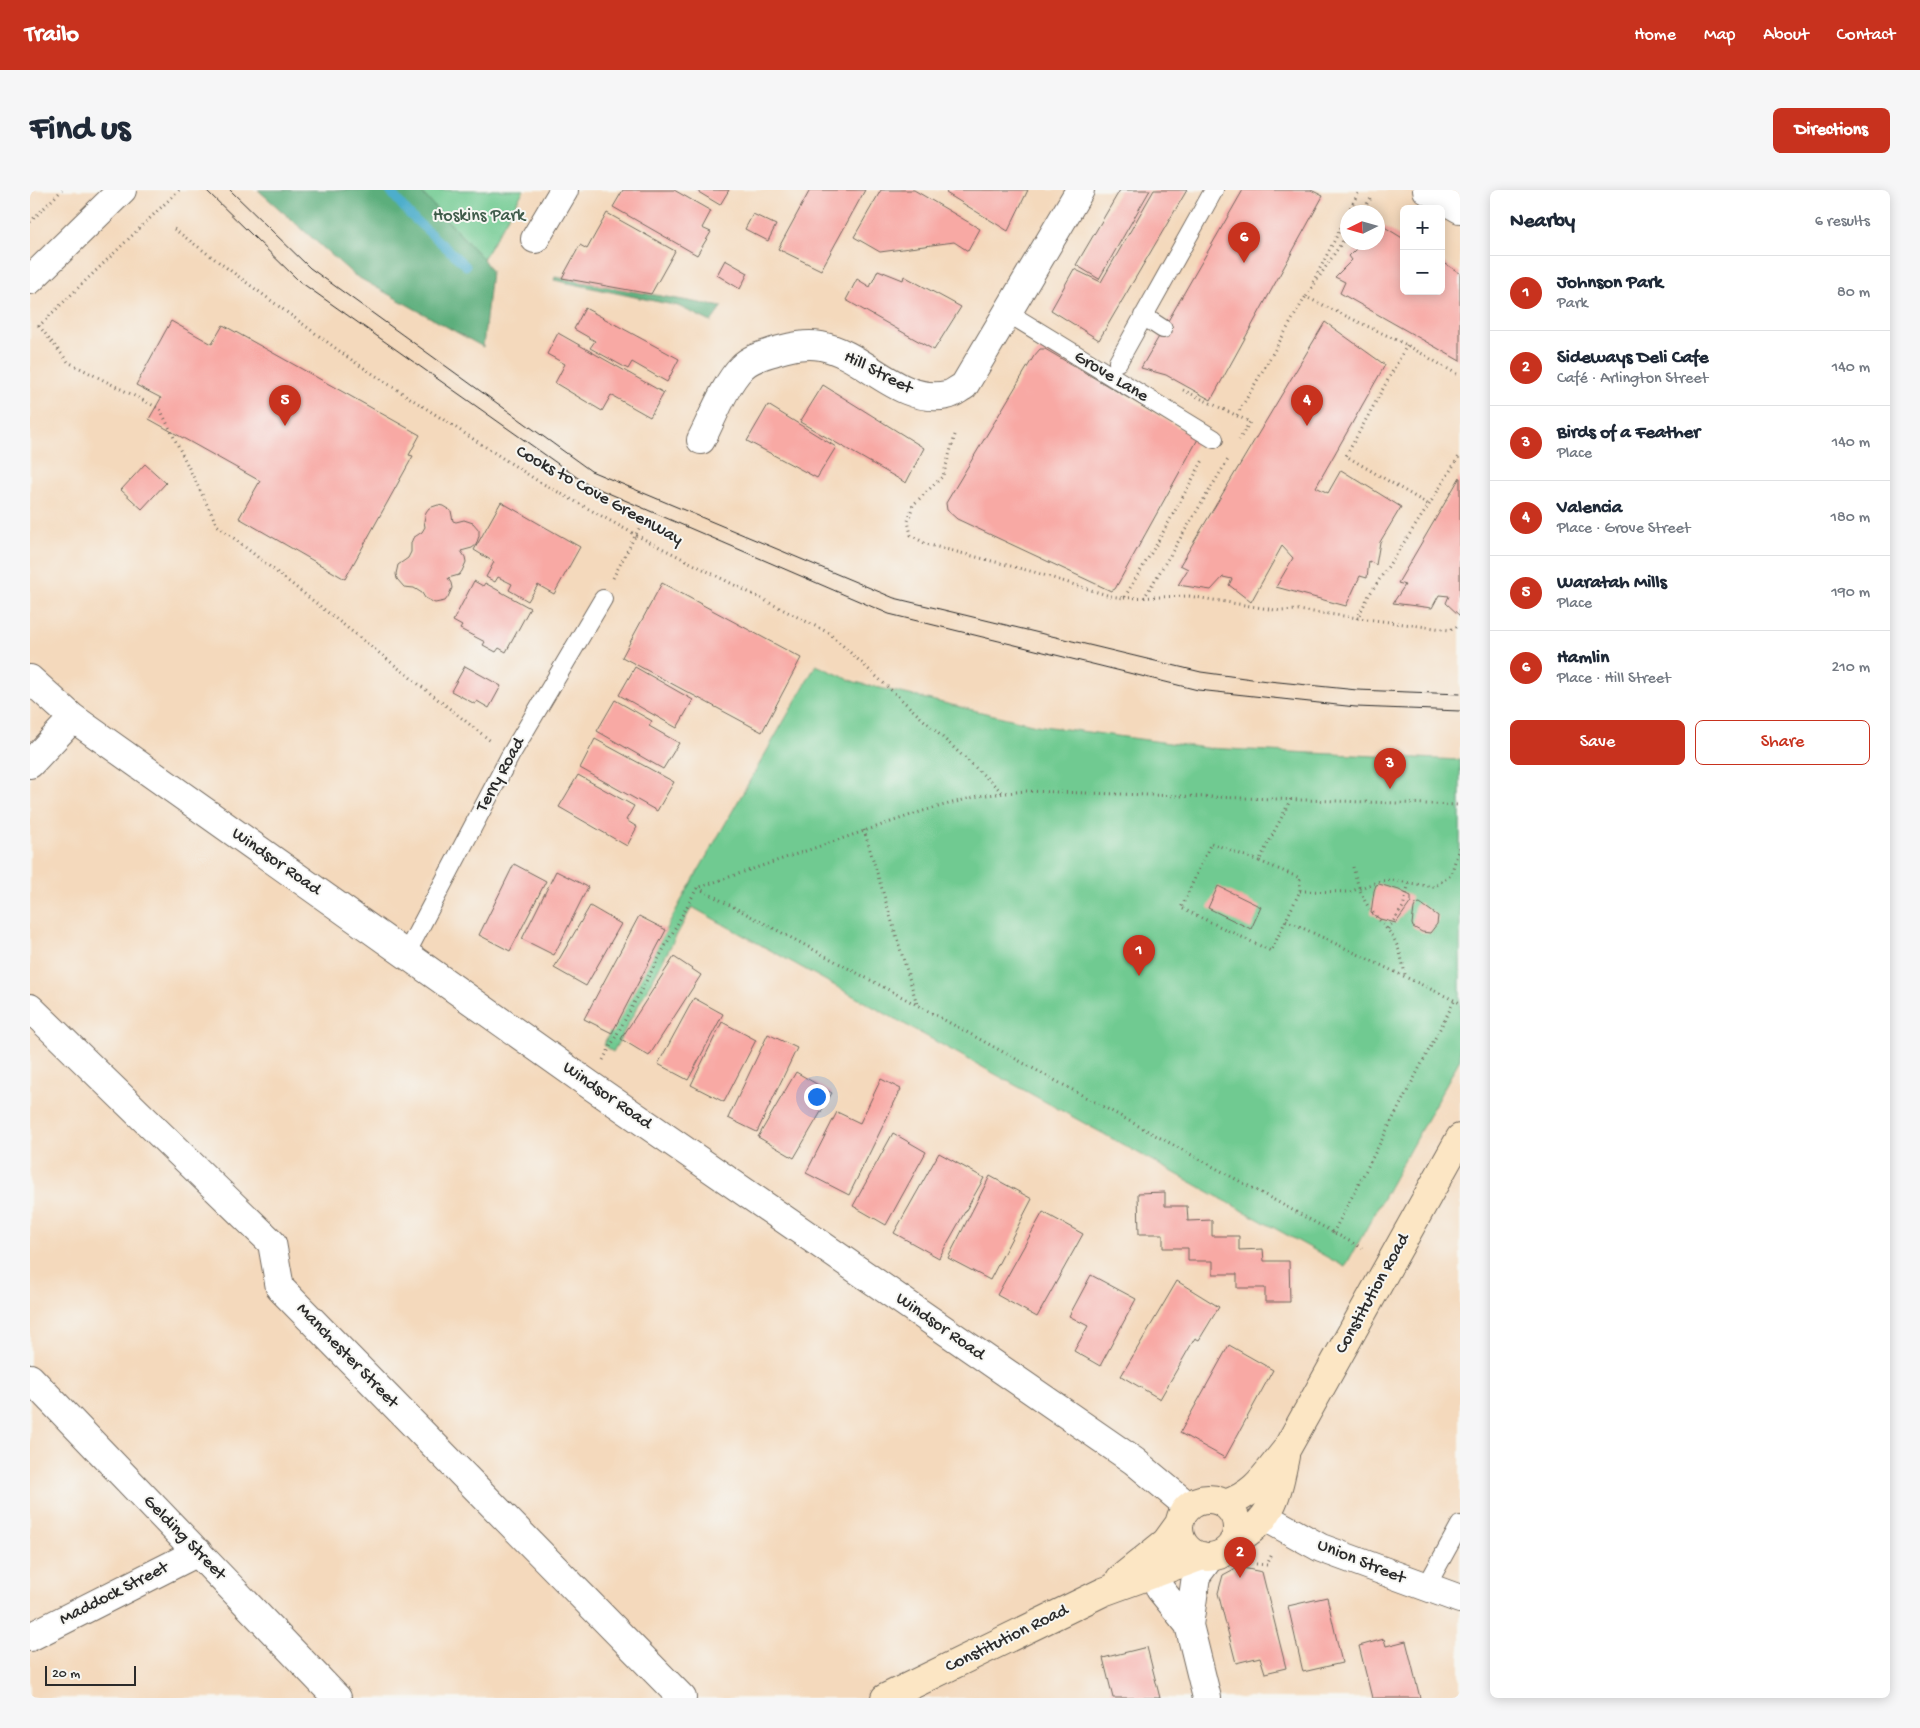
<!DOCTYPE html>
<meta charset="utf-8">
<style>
body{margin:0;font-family:"Gochi Hand",sans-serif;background:#f6f6f7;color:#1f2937}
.controls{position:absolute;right:15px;top:15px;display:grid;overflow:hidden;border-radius:8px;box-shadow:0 2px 12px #0003}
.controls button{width:45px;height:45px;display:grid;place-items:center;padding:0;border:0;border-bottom:1px solid #e0e1e3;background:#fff;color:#1f2937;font:25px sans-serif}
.compass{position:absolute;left:1310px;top:15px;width:45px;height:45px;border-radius:50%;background:#fff;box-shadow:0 2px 12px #0003;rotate:265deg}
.scale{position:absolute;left:15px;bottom:12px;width:91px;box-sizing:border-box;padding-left:5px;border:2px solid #2b2b2b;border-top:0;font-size:14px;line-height:18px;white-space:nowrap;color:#2b2b2b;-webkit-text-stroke:4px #f6f6f2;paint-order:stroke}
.you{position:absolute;left:786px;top:906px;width:18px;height:18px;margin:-12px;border:4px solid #fff;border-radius:50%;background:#1a73e8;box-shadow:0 0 0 8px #1a73e833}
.badge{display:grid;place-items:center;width:32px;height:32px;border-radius:50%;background:#c8321e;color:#fff;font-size:16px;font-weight:700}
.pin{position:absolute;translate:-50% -41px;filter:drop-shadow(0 1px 2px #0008)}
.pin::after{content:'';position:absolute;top:26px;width:18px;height:15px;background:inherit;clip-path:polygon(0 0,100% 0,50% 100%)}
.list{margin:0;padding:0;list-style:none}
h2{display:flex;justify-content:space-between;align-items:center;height:65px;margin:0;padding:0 20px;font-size:21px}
h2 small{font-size:16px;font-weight:400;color:#747a83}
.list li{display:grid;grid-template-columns:32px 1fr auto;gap:15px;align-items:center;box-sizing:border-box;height:75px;padding:0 20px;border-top:1px solid #e0e1e3}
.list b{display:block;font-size:19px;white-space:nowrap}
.list p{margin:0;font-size:16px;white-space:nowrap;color:#747a83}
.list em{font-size:16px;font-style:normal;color:#747a83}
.actions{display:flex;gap:10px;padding:15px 20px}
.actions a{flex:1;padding:11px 0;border:1px solid #c8321e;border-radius:8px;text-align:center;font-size:18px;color:#c8321e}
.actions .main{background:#c8321e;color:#fff}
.map{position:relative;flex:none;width:1430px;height:1508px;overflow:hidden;border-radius:8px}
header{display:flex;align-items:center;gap:30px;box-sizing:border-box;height:70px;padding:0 25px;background:#c8321e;color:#fff}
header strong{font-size:24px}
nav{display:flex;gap:28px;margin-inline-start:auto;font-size:18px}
.intro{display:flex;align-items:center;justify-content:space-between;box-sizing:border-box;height:120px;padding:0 30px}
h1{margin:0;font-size:35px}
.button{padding:12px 22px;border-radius:8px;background:#c8321e;color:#fff;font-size:18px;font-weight:700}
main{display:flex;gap:30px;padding:0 30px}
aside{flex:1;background:#fff;border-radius:8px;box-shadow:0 2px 12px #0003}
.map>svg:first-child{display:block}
.green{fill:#6fca91;stroke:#4d7a5e}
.forest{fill:#5bae7b;stroke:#436c53}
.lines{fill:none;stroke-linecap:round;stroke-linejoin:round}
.stream{stroke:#4daecc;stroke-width:9}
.building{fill:#f8a9a4}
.lane-casing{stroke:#71685e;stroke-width:20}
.street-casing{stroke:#71685e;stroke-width:30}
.secondary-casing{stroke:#71685e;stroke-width:30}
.path{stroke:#71685e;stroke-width:3;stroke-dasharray:1 4;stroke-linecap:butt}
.lane{stroke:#fff;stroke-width:18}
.street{stroke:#fff;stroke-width:28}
.secondary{stroke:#fce6c4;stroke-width:28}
.tram{stroke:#2b2b2b;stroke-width:1}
.labels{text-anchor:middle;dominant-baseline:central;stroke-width:4;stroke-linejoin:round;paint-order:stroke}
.park-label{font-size:18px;fill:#3f5b4a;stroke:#f6f6f2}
.street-label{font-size:18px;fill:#2b2b2b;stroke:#f6f6f2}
</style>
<header>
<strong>Trailo</strong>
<nav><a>Home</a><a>Map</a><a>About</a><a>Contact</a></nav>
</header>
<div class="intro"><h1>Find us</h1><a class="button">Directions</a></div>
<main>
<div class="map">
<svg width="1430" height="1508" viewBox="0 0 1430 1508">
<rect width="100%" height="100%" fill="#f6f6f2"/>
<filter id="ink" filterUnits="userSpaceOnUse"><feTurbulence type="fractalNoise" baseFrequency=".02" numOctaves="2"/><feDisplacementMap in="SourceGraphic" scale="10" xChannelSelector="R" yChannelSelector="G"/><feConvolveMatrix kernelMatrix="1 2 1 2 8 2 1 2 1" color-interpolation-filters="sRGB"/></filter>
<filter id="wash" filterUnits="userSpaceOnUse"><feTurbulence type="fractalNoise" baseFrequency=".0096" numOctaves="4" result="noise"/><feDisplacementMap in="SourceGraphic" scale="20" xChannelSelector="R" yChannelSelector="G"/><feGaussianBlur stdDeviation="1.12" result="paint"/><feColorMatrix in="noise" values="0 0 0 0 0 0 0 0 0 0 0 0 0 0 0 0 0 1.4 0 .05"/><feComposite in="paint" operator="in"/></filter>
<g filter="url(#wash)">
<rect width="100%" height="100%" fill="#f4d9bc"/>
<path class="green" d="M389,0H494L453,69Z
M786,475L825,492L1006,535L1176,558L1430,570V869L1315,1077L662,717L583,862L573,855L651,711Z"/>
<path class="forest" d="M228,0H389L453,69L461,81L453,157L324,85Z
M525,87L692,117L681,132L648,116L524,90Z"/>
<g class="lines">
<path class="stream" d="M359,0L380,25L436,76"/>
</g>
<g id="blocks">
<path class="building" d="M593,0H644L681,21L672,38L681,42L667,65L583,17Z
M665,0H699L690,15Z
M780,0H835L791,80L748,59Z
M851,0H884L950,39L938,61L924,52L850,62L824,47Z
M917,0H998L978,41L916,3Z
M1090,0H1120L1069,89L1046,75Z
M1124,0H1157L1069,150L1021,120L1044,79L1071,92Z
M1213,0H1281L1293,6L1181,210L1136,185L1111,178Z
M577,23L645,61L621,104L532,88L550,55L557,59Z
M723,24L746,35L738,51L715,39Z
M1348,33L1374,49V101H1411V71L1430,83V171L1310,103L1315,92L1305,87L1322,70L1319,66L1333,52H1348Z
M695,70L718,83L710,99L687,85Z
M848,80L873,90L874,86L931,117L904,160L816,110L827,89L840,97Z
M555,118L649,169L637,192L602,172L598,179L560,158L565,151L544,139Z
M141,131L182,154L193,135L390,245L379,265L383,266L315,389L209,328L230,291L119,229L131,208L106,195Z
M1295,132L1355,175L1286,297L1298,303L1311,280L1371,317L1350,352L1346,375L1339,371L1337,388L1330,386L1316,416L1246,397L1263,368L1252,356L1221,412L1199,395L1202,389L1193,387L1181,400L1148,395L1158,379L1150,375Z
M528,143L634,203L620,227L581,205L572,221L525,193L535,174L517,164Z
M1010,159H1015L1168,249L1085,399L1081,401L927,329L917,320L916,313L1004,166Z
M793,195L894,258L876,293L770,232Z
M738,215L806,257L787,288L717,251Z
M115,274L136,293L112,319L91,300Z
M1430,287V426L1416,413L1419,406L1409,405L1402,418L1363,413L1375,395L1368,393Z
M471,312L550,357L524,404L508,395L498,411L479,400L482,394L468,387L465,392L456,387L464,372L444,360Z
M408,315L413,316L421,321L423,331L426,332L434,330L443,333L449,340V346L446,355L442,358L431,361L435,367L436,372L432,381L429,385L418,388L421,393L422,398L418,407L415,411L405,413L395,408L392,403L384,398L374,397L367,389L366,384L368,375L378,368L381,362V353L383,348L392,342L395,337L394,331L396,322L399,318Z
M444,391L453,396L455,393L500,418L476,462L469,458L466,462L453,455L455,452L430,439L432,436L423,431Z
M632,393L771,468L732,542L592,467Z
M435,476L471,496L459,518L447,511L445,514L421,501Z
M605,477L663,510L647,538L589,505Z
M585,510L622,531L619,536L649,553L633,579L567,541Z
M565,549L644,592L627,621L550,578Z
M548,585L604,616L596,630L607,637L597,656L529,617Z
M484,674L516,691L480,761L449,745Z
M526,681L558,697L524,765L492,749Z
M1349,694L1369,700L1381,706V712L1366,733L1350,729L1341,723L1344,701L1346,695Z
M1188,696L1231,717L1221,739L1178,718Z
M1390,713L1408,726L1407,734L1400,743L1392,742L1383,737L1382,734L1384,718L1386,714Z
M560,716L591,734L556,796L524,778Z
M609,726L636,740L582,843L554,829Z
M644,767L671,785L619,866L591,849Z
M664,808L693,824L658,890L628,874Z
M692,832L726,850L694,912L661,895Z
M738,844L767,858L727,942L698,928Z
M766,882L802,903L764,968L728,947Z
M851,889L871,899L819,1005L776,983L807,922L830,933Z
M863,943L896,962L856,1035L823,1016Z
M909,963L954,988L909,1068L864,1043Z
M960,986L1002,1009L960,1090L918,1068Z
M1135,1002V1016H1157L1158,1031L1182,1030V1046H1209V1060L1233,1059L1234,1071H1259L1260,1112H1235V1098H1207V1084H1183V1071H1158V1058H1133V1044H1109L1108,1003Z
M1013,1022L1053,1044L1007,1127L967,1105Z
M1061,1085L1106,1109L1070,1176L1044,1161L1058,1136L1039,1126Z
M1147,1091L1189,1117L1169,1150L1165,1148L1130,1209L1091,1186Z
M1199,1155L1243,1180L1195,1268L1150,1243Z
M1208,1377L1232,1382L1256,1478L1235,1483L1230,1467L1206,1473L1188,1403L1193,1385Z
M1297,1407L1312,1473L1273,1482L1258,1416Z
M1354,1449L1356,1456L1376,1451L1390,1508H1342L1329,1456Z
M1117,1457L1130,1508H1083L1073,1468Z"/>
</g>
</g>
<g filter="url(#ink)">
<use href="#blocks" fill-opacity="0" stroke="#71685e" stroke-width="1"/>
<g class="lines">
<g class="lane-casing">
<path id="lane" d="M978,123L1184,249
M1113,126L1133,139
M1088,172L1184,0
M376,764L480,566L573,409
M1396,1397L1430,1335"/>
</g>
<g class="street-casing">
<path id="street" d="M1397,0L1430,19
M505,49L534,0
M0,90L92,0
M671,250C682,229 695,194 712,177C720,168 734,165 746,161C761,157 775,153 791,156C835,164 869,215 917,205C923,204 928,199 934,196L1050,0
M0,489L43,528L560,895L1104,1271L1158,1316
M0,574L43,528
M0,818L242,1053L250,1098L652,1508
M0,1188L307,1508
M1235,1327L1291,1358L1430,1409
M1121,1365L1130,1399L1159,1435
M0,1447L168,1362
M1177,1508L1159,1435L1166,1386L1180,1367"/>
</g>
<g class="secondary-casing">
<path id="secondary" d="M1149 1338a29 29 0 1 1 58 0a29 29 0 1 1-58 0Z
M1195,1314C1226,1304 1236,1284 1256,1260L1430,948
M1203,1352C1242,1331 1247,1307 1255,1266
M1090,1389L1136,1352L1149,1334
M855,1508L1073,1402L1172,1366"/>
</g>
<path class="path" d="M149,0L9,136L38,172L130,219L187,335L462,552
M1318,22L1330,0
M1331,22L1342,7
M0,32L32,0
M144,39L323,171L508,291L606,345L799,443L973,603
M1318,43L1276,107L1377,155L1430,186
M1283,92L1318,24
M1377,155L1316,266L1399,315
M1153,200L1220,232L1209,250
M1207,225L1276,106
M925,245L913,286L883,315L878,331L881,345L896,354L1004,382L1080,406L1094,408L1126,355L1173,270
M583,388L613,331
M1094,408L1159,406L1251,421L1268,420L1420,440L1430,435
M1114,408L1199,268
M1327,429L1339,405L1399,315L1430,265
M834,640L887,814
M1229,671L1181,653L1151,718L1241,761L1270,701V688L1229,671L1261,609
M1323,677C1326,689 1330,702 1336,713C1342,723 1350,730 1356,738C1368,751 1372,768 1375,785
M668,698L887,815L1332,1058
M1270,701L1319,702L1350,691L1362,690L1404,697L1421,685L1430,654
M1256,730L1430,813
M1358,739L1373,717L1379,692
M573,870L667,698L893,621L948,606L995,601L1430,615
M1303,1043L1425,810
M1226,1374L1237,1375L1242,1364"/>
<use href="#lane" class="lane"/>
<use href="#street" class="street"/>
<use href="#secondary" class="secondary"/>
<path class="tram" d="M176,0L269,91L555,293L859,424L1168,500L1326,517L1430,521
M200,0L280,78L561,281L864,408L1171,482L1229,490L1327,500L1430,504"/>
</g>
</g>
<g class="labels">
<g class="park-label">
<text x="449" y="26">Hoskins Park</text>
</g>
<g class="street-label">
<text transform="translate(848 183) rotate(27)">Hill Street</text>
<text transform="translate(1081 187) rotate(31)">Grove Lane</text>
<text transform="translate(569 306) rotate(29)">Cooks to Cove GreenWay</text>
<text transform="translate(471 585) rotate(-61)">Terry Road</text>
<text transform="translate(246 672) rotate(35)">Windsor Road</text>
<text transform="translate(577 906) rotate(35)">Windsor Road</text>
<text transform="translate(1343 1104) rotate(-61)">Constitution Road</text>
<text transform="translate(910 1137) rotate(35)">Windsor Road</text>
<text transform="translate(317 1166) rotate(46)">Manchester Street</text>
<text transform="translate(154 1348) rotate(46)">Gelding Street</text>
<text transform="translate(1331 1372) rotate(22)">Union Street</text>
<text transform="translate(84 1404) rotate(-27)">Maddock Street</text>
<text transform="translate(977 1449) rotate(-26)">Constitution Road</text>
</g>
</g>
</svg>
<div class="controls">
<button>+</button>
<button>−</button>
</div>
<svg class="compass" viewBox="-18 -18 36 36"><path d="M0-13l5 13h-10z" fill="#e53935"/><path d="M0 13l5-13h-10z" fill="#747a83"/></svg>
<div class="scale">20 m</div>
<div class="you"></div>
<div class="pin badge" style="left:1109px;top:786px">1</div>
<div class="pin badge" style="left:1210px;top:1388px">2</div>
<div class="pin badge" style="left:1360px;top:599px">3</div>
<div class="pin badge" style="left:1277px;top:236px">4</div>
<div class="pin badge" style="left:255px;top:236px">5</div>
<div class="pin badge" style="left:1214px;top:73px">6</div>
</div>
<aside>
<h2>Nearby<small>6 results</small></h2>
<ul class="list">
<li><span class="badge">1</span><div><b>Johnson Park</b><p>Park</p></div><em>80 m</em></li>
<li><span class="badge">2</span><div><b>Sideways Deli Cafe</b><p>Café · Arlington Street</p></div><em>140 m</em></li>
<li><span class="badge">3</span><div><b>Birds of a Feather</b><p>Place</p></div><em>140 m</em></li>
<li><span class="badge">4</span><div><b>Valencia</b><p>Place · Grove Street</p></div><em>180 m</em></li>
<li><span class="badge">5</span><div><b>Waratah Mills</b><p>Place</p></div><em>190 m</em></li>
<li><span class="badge">6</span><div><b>Hamlin</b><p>Place · Hill Street</p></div><em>210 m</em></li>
</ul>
<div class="actions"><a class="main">Save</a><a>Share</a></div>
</aside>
</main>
